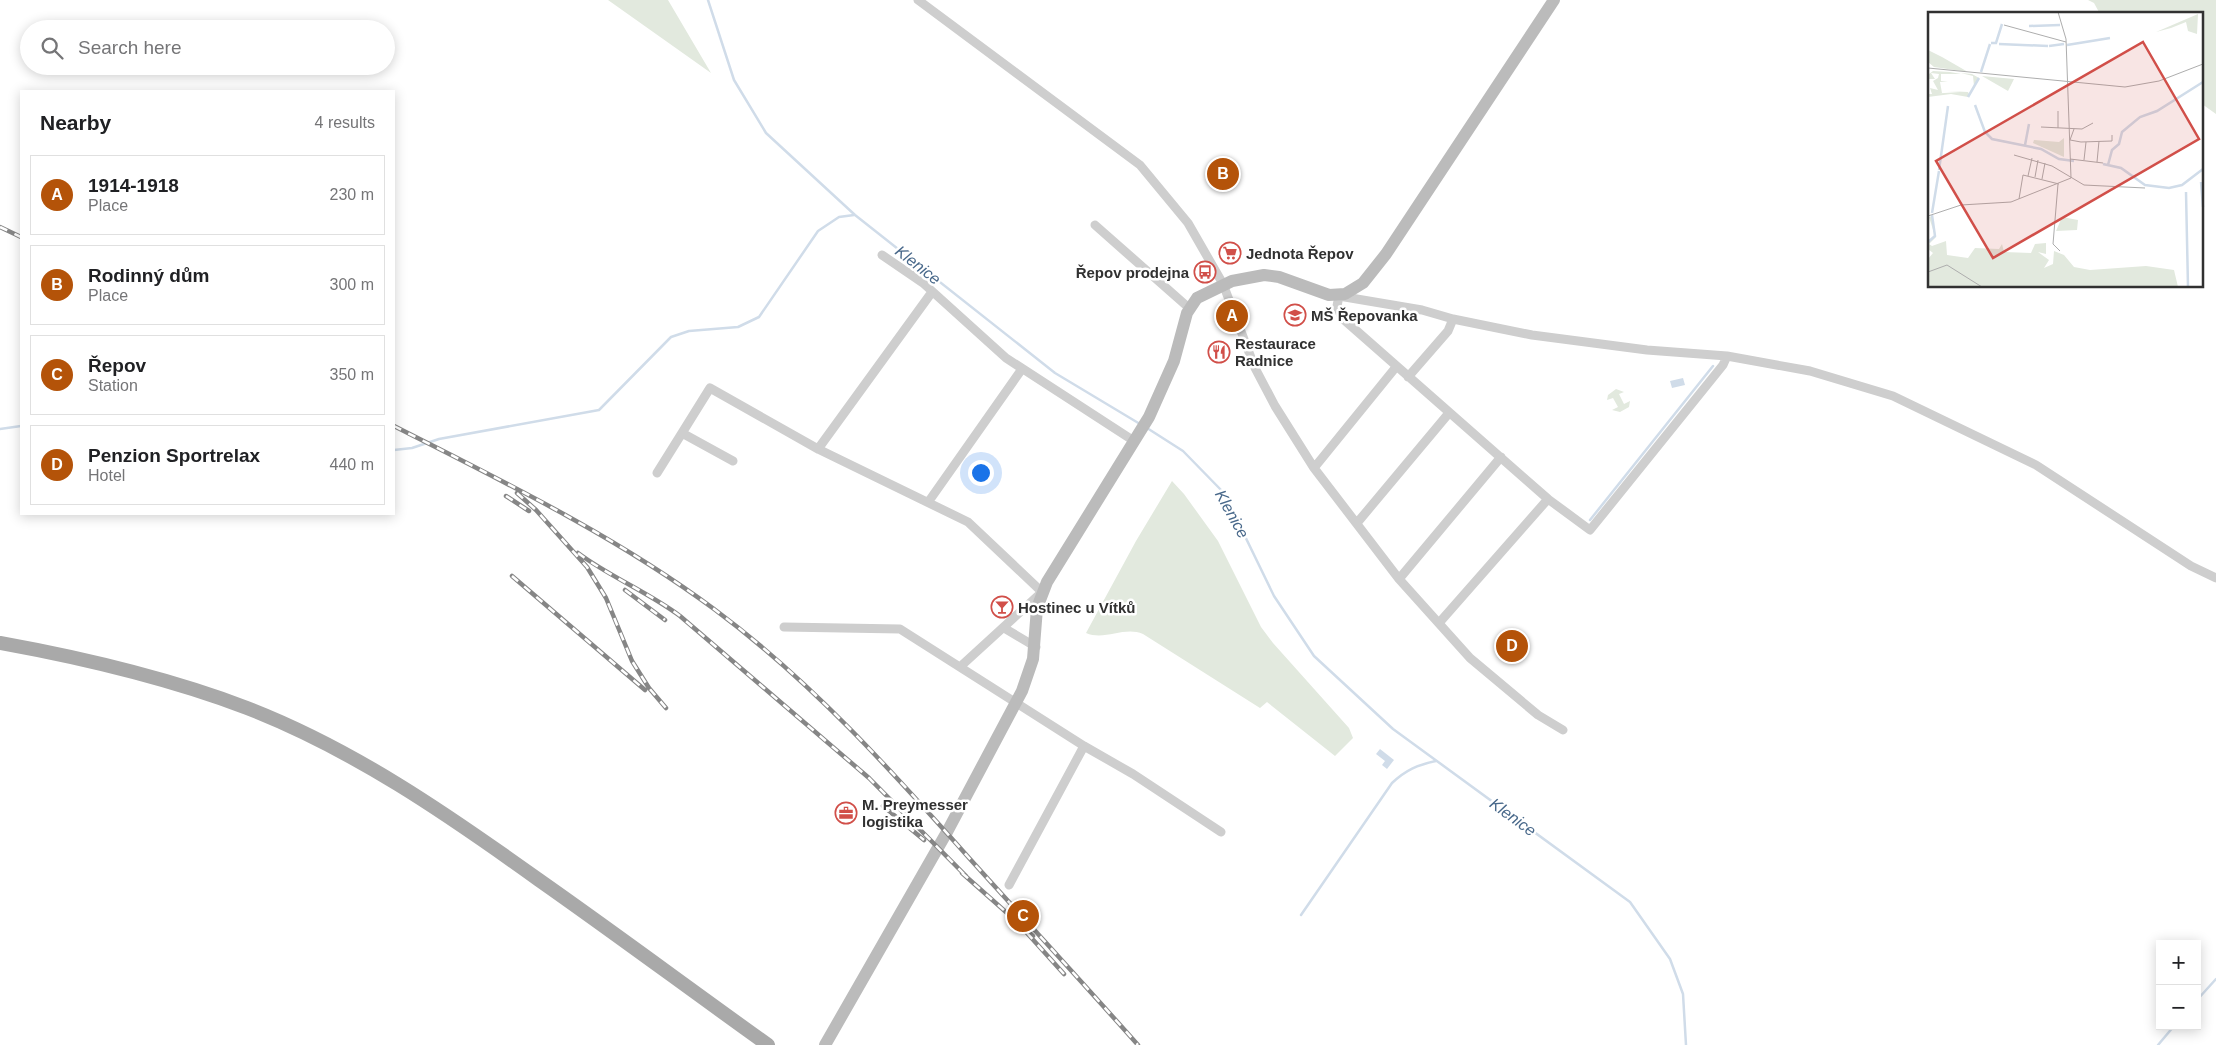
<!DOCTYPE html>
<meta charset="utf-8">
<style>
body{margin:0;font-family:Helvetica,sans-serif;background:#f2f2f2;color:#202124}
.controls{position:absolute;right:15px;bottom:15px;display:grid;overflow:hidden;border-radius:0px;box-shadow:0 2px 12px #0003}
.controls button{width:45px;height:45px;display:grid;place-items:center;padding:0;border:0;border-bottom:1px solid #e0e0e0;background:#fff;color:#202124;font:25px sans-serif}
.you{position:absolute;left:980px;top:472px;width:18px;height:18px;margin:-12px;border:4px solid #fff;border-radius:50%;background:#1a73e8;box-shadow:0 0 0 8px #1a73e833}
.badge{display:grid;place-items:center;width:32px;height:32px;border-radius:50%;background:#b45309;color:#fff;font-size:16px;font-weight:700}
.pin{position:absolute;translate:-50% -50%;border:2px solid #fff;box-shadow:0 1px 5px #0006}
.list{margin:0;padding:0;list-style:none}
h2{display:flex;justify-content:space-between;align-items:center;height:65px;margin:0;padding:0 20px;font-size:21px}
h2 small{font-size:16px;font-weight:400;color:#757577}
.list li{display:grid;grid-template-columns:32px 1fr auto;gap:15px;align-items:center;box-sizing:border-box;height:80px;margin:0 10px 10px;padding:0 10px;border:1px solid #e0e0e0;border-radius:0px}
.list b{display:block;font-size:19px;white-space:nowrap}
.list p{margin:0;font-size:16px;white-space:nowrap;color:#757577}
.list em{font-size:16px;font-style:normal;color:#757577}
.icon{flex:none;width:28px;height:28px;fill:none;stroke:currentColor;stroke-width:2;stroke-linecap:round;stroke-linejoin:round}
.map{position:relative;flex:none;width:2216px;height:1045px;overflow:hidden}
.search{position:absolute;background:#fff;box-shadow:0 2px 12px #0003;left:20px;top:20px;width:375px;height:55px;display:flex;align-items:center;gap:12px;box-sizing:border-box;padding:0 18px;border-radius:28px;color:#757577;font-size:19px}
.panel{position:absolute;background:#fff;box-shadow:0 2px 12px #0003;left:20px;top:90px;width:375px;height:425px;border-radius:0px}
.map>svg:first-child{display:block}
.green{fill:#e2e9de}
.water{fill:#d0dce9}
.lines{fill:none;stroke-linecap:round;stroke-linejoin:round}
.stream{stroke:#d0dce9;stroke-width:2.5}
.street{stroke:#cecece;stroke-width:9}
.secondary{stroke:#bbb;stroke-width:12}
.primary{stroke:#a9a9a9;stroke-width:14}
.rail-casing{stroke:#868686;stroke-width:4.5}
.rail{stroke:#fff;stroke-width:2.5;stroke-dasharray:8;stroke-linecap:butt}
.labels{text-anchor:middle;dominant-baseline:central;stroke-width:5;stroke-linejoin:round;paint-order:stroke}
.poi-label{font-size:15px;font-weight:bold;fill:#313131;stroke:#fff;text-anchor:start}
.water-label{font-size:16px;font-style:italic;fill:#48688a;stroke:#fff}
.inset-river{fill:none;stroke:#d0dce9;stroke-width:2.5}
.inset-road{fill:none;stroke:#adadad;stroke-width:1}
.view{fill:#d14f49;fill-opacity:0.15;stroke:#d14f49;stroke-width:2.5}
.inset-edge{fill:none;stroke:#313131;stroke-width:2.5}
</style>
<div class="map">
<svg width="2216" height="1045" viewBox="0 0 2216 1045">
<rect width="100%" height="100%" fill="#fff"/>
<path class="green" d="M608,0H668L711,73Z
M2088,0H2216V114L2202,104V14H2100L2094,3Z
M1616,389L1624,392L1619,394L1624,404L1630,401L1629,407L1620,412L1612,410L1618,407L1613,398L1607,400L1608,395Z
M1172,481L1184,494L1218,541L1261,627L1273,643L1349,728L1353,738L1335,756L1267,702L1260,708L1143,634C1124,626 1105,641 1086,633L1136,541Z"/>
<path class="water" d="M1683,378L1685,385L1672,388L1670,381Z
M1380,749L1394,760L1387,769L1382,765L1385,761L1376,754Z"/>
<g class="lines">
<path class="stream" d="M708,0L734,80L766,133L855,215L1055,373L1140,424
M1147,428L1183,451L1224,493L1274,596L1314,656L1393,729L1630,902L1670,959L1683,994L1686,1045
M0,429L21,426
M394,450L412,448L439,439L599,410L671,337L689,331L738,327L759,317L818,231L839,217L854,215
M1590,520L1713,366
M1301,915L1392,783C1406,770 1417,765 1436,761
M2197,1000L2216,979
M2158,1045L2174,1026"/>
<path class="street" d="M918,0L1140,165L1188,223L1223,284L1255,368L1275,406L1314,468L1399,579L1470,658L1538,715L1563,730
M1095,225L1189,308
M882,255L923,283L1006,358L1134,441
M1727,356L1723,365L1590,530L1548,499L1342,318L1337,306L1339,296L1422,310L1453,319L1532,335L1647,350L1727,356L1810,371L1893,396L2036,465L2191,566L2216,578
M1408,377L1448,331L1453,319
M682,433L710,388L818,449L968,522L1042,592L961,666
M818,449L932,292
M1314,468L1396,367
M657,473L682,433L733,461
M929,501L1022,369
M1357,523L1449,413
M1399,579L1501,457
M1439,623L1548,499
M784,627L900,629L1084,746L1133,774L1221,832
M1004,628L1036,647
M1009,885L1084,746"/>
<path class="secondary" d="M825,1045L947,832L1022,691L1033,659L1037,608L1047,582L1149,417L1174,361L1187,313L1197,298L1232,281L1264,275L1279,277L1329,295L1345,294L1363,283L1386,254L1554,0"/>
<path class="primary" d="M0,643C83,658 168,678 247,708C353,749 447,814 539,880C616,934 691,990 768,1045"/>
<g class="rail-casing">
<path id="rail" d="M0,227L21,237
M394,426C504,482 614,535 714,609C811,681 890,769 970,859C1026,921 1083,983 1138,1045
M517,493L536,510L587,567L606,598L632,661L649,688L666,708
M506,496L529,511
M578,553C610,577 648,592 680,616L869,778L966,876
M512,576L645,690
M625,590L665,620
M883,806L924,840
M962,873L1033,936
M1027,933L1064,974"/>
</g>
<use href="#rail" class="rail"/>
</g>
<defs>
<g id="supermarket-ring" transform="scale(1.125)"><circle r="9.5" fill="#fff" stroke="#d14f49" stroke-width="1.5"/><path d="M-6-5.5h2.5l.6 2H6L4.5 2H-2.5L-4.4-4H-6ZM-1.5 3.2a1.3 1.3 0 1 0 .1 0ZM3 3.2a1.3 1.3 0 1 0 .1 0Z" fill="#d14f49"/></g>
<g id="bus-ring" transform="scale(1.125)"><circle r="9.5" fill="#fff" stroke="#d14f49" stroke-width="1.5"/><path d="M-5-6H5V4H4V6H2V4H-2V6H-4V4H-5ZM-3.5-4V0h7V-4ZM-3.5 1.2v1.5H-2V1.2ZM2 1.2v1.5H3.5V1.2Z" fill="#d14f49"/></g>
<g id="school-ring" transform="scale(1.125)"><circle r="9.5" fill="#fff" stroke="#d14f49" stroke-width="1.5"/><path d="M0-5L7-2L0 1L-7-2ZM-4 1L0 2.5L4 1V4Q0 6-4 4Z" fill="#d14f49"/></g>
<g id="restaurant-ring" transform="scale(1.125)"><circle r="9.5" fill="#fff" stroke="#d14f49" stroke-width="1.5"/><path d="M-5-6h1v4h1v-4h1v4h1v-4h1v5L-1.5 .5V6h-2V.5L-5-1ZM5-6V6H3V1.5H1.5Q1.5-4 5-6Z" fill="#d14f49"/></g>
<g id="bar-ring" transform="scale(1.125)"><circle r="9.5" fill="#fff" stroke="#d14f49" stroke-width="1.5"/><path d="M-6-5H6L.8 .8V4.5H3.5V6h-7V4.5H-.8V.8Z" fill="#d14f49"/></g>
<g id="office-ring" transform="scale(1.125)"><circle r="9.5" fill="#fff" stroke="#d14f49" stroke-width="1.5"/><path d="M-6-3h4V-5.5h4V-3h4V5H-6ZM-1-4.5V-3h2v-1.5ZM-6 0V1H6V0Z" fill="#d14f49"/></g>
</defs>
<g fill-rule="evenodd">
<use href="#supermarket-ring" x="1230" y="253"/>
<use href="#bus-ring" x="1205" y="272"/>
<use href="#school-ring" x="1295" y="315"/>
<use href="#restaurant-ring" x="1219" y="352"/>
<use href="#bar-ring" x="1002" y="607"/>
<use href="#office-ring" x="846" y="813"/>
</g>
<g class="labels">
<g class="poi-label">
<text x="1246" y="253">Jednota Řepov</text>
<text x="1189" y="272" text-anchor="end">Řepov prodejna</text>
<text x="1311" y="315">MŠ Řepovanka</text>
<text x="1235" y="343">Restaurace<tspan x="1235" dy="17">Radnice</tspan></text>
<text x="1018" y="607">Hostinec u Vítků</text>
<text x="862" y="804">M. Preymesser<tspan x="862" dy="17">logistika</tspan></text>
</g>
<g class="water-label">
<text transform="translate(918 265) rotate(38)">Klenice</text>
<text transform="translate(1232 514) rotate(61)">Klenice</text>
<text transform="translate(1513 817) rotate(36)">Klenice</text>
</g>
</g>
<g transform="translate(1928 12)">
<rect width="275" height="275" fill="#fff"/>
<path d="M270,2L269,22L260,19L258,10L243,16L228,20ZM0,38L14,45L40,60L6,55L0,50ZM5,59L22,60L33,62H13V69L20,70H12L14,81L4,82L2,76L10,78L5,69L10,66L11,62L3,61L7,67H1V62ZM33,61L44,62L51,66L40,85L23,82L0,85L1,82L32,80L19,79L40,80L41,82L46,74L45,64ZM54,64L86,67L80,79ZM136,126V145L105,131L106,128L131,130ZM4,204L8,225L1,232L4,234L18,229L19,243L40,246L47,236L71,237L74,232L76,240L103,241L107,232L118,231V242L110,240L121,248L116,256L125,252L126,239L136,243L146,255L162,258L218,254L246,258L250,275H0V247L5,241L0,237V230L7,224L1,205ZM134,205L150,208L149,218L128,219Z" fill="#e2e9de"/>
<path class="inset-river" d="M101,14L132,13M63,31H68L74,12M71,32L120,34M139,33L182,26M121,34L136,32M53,60L62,32M40,85L51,66M47,93L57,120L64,127L113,137L131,147L146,149M97,133L101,112M175,152L193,156L217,173L241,176L254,173L275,157M180,153L184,138L191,132L194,120L212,105L229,99L275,70M11,158L20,94M273,170L275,195M258,180L260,275M4,201L11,159M0,230L7,224L4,203"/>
<path class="inset-road" d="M76,13L138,30M0,56L197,75L231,69L275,52M130,99V116M113,115L154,117L165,111M146,117L142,128L153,130L184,129V123M86,143L124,154L156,173L217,176M142,147L175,151M156,148L158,130M169,150L171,129M100,164L104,146M107,165L110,148M114,167L117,151M130,172L125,232L132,239M91,187L95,163L131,172M0,204L33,193L83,190L143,166L138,27L130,0M0,260L19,253L54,275"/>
<path class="view" d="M215,30L271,127L65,246L8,149Z"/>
<rect width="275" height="275" class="inset-edge"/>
</g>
</svg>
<div class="controls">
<button>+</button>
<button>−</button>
</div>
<div class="you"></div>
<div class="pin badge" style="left:1232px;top:316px">A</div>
<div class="pin badge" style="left:1223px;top:174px">B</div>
<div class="pin badge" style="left:1023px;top:916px">C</div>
<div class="pin badge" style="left:1512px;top:646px">D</div>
<div class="search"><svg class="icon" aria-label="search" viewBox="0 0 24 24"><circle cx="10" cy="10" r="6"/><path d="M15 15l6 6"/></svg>Search here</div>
<section class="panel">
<h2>Nearby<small>4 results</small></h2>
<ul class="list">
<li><span class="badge">A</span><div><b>1914-1918</b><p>Place</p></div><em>230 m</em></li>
<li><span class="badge">B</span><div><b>Rodinný dům</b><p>Place</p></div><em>300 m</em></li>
<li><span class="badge">C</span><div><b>Řepov</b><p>Station</p></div><em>350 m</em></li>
<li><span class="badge">D</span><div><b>Penzion Sportrelax</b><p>Hotel</p></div><em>440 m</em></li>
</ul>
</section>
</div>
